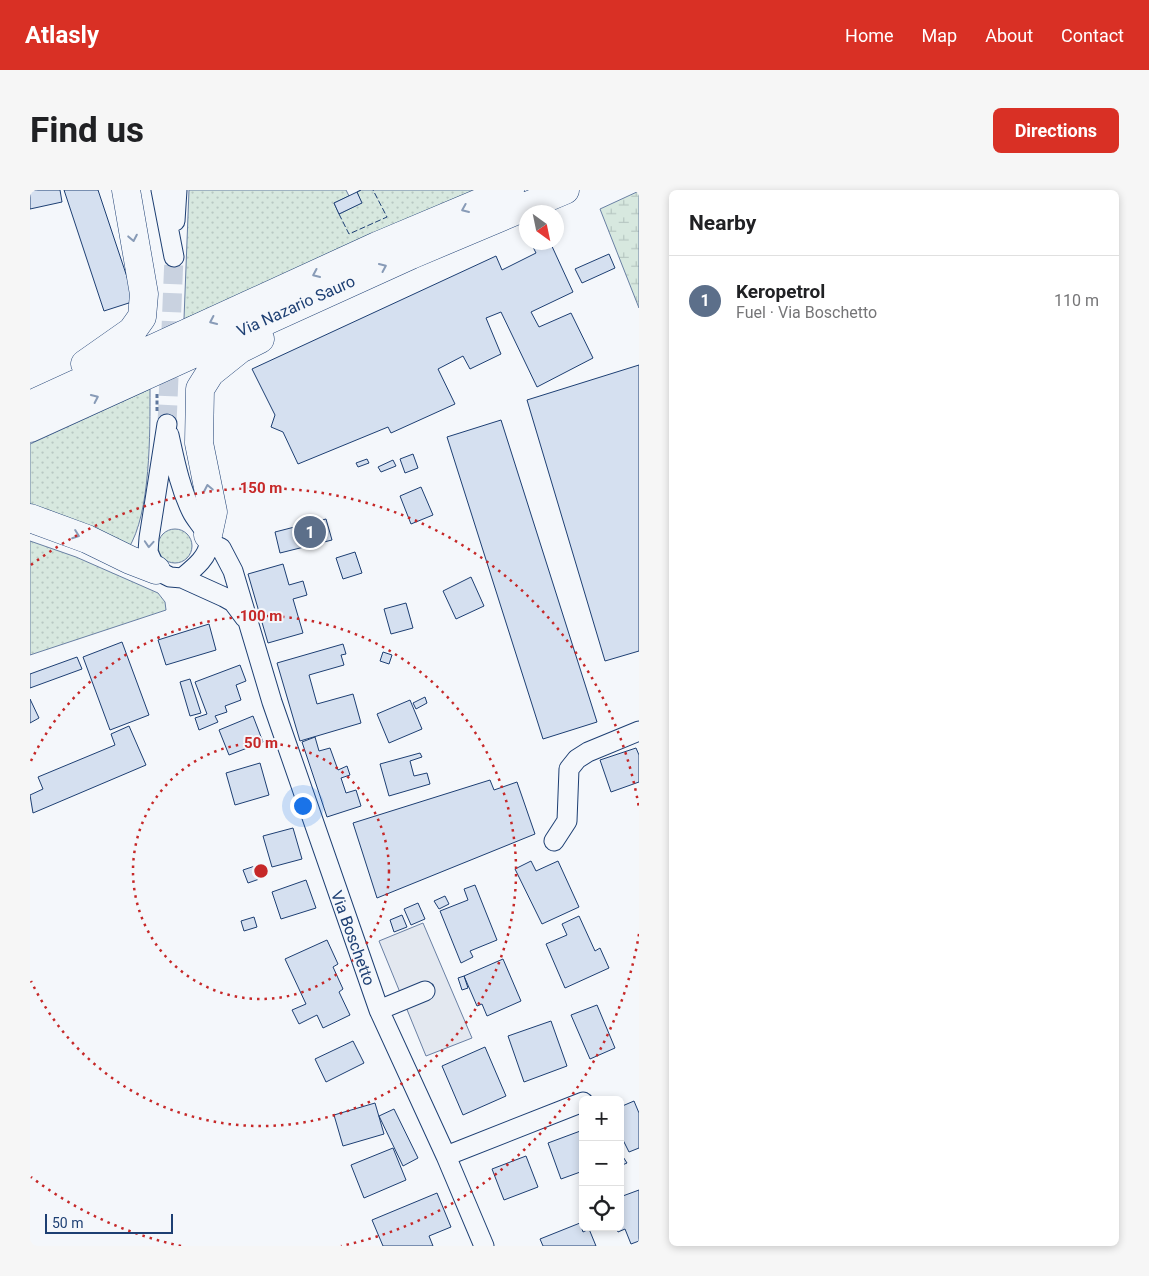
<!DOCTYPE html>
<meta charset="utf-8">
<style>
body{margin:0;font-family:Roboto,sans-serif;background:#f6f6f6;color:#202124}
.controls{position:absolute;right:15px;bottom:15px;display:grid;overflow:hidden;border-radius:8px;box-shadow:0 2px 8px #0003}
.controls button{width:45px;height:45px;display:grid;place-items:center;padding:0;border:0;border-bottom:1px solid #e0e0e0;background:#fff;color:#202124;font:25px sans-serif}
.compass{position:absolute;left:489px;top:15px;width:45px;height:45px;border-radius:50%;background:#fff;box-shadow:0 2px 8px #0003;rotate:147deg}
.scale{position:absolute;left:15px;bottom:12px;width:128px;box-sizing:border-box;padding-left:5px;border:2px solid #1d3f73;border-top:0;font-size:14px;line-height:18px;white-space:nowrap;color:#1d3f73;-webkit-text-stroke:4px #f4f7fb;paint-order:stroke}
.you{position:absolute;left:272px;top:615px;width:18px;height:18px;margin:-12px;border:4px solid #fff;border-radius:50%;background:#1a73e8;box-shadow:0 0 0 8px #1a73e833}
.badge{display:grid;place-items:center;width:32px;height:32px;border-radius:50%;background:#d93025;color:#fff;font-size:16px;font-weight:700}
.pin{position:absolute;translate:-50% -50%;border:2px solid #fff;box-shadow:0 1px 5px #0006}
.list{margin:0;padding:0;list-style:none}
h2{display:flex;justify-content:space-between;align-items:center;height:65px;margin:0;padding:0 20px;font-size:21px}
h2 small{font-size:16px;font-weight:400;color:#757577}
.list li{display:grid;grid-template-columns:32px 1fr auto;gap:15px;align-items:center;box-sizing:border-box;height:90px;padding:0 20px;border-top:1px solid #e0e0e0}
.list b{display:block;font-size:19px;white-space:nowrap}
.list p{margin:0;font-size:16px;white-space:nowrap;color:#757577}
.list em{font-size:16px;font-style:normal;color:#757577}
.icon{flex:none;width:28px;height:28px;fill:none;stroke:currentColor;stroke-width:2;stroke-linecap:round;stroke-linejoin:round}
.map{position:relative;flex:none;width:609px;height:1056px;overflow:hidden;border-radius:8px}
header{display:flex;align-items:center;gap:30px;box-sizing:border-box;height:70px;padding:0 25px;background:#d93025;color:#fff}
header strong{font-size:24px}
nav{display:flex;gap:28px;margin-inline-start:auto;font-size:18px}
.intro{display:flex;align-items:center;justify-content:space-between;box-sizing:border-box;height:120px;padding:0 30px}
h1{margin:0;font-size:35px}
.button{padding:12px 22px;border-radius:8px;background:#d93025;color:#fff;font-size:18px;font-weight:700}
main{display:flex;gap:30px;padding:0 30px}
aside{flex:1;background:#fff;border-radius:8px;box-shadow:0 2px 8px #0003}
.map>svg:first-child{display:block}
.grass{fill:url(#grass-dots);stroke:#687fa3}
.wetland{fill:url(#wetland-marsh);stroke:#687fa3}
.parking{fill:#e3e8f0;stroke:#687fa3}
.building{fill:#d5e0f0;stroke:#1d3f73}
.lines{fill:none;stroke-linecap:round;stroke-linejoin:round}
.minor-tunnel{stroke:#c9d2e0;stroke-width:19;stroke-dasharray:19 9;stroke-linecap:butt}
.minor-casing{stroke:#1d3f73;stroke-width:21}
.highway-casing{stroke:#1d3f73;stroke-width:29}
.path{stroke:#5e769c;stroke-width:3;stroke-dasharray:4 2.5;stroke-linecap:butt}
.minor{stroke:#f4f7fb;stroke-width:19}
.highway{stroke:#f4f7fb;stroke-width:28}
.fence{stroke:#1d3f73;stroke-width:1;stroke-dasharray:6 2.5;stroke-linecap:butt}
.oneway{stroke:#889bb7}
.ring{fill:none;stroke:#c62828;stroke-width:2.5;stroke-dasharray:2.5 5}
.labels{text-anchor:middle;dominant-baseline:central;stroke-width:4;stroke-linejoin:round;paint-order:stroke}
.street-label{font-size:16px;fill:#1d3f73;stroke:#f4f7fb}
.centre{fill:#c62828;stroke:#f4f7fb;stroke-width:2.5}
.ring-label{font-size:15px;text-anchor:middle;font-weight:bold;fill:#c62828;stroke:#f4f7fb;stroke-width:4;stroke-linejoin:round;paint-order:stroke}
</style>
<header>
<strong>Atlasly</strong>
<nav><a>Home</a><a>Map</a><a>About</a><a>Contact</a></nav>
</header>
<div class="intro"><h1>Find us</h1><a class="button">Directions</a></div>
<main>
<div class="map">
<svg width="609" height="1056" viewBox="0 0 609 1056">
<defs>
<pattern id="grass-dots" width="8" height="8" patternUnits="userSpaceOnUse" patternTransform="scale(1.25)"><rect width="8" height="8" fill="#d7e8df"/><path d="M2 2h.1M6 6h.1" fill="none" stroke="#b8c8c3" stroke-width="1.8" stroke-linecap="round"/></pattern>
<pattern id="wetland-marsh" width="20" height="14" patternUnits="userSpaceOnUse" patternTransform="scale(1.25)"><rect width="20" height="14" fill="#d7e8df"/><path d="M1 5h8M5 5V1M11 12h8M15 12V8" fill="none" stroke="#b8c8c3"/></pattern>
</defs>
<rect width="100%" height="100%" fill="#f4f7fb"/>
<path class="grass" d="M159,0H316L319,6L304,13L309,24L331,13L327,2L331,0H452L154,129Z
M120,199C120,241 121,324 98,359L0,318V254Z
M128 356a17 17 0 1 1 34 0a17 17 0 1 1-34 0Z
M0,351L46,367L128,403L135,412L136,420L0,465Z"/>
<path class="wetland" d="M609,1V118L570,19Z"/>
<path class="parking" d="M393,733L442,848L396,866L349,751Z"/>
<path class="building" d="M6,0H30L32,12L0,19V1Z
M34,0H68L105,111L74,121Z
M327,2L332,13L309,24L304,13Z
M511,52H520L543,102L501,122L509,137L541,123L563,168L507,197L471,122L456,128L471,164L440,179L433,166L408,179L425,214L361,243L358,237L268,274L253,242L241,237L245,225L222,179L466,66L472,80L506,63L503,57Z
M579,64L585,78L552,93L545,79Z
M609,175V461L575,471L497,210Z
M471,230L567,532L513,549L417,247Z
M383,264L388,278L375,283L370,269Z
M337,269L339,273L328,277L326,273Z
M363,270L366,276L351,282L348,277Z
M391,297L403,325L381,334L370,306Z
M296,329L302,350L250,363L245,342Z
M325,362L332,383L313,389L306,368Z
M253,374L259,395L273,391L277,405L263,409L273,443L238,453L218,384Z
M441,387L454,416L426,429L413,401Z
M376,413L383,438L361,444L354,419Z
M179,434L186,460L136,475L128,450Z
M92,452L119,525L80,540L53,467Z
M313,454L316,464L311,465L314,475L279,485L287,514L323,504L331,533L270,551L247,473Z
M353,462L362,465L359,474L350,471Z
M47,467L52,479L0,498V484Z
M210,475L216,491L206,495L211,510L195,516L197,522L185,526L188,532L169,540L165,528L177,524L165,492Z
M160,489L171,523L160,526L150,492Z
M395,507L397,513L386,519L383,513Z
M0,509L9,528L0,533Z
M380,510L392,539L359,553L347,524Z
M223,526L233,552L199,565L189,540Z
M99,536L116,575L3,623L0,605L13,599L8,587L85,555L81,544Z
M285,547L289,561L300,558L308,580L317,576L320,585L311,588L316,603L326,600L331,616L297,627L272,552Z
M606,558L609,565V592L581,602L570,570Z
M390,563L392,567L380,571L384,586L397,583L400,594L359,606L350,574Z
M230,573L239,605L205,615L196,583Z
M460,590L464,600L487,592L505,644L347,708L323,633Z
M263,638L272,669L242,677L233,646Z
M501,671L506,681L528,671L549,717L512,734L485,679Z
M231,674L235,687L218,693L213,680Z
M276,690L286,718L251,729L242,702Z
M445,695L467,750L440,761L443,767L431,773L410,721L438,710L434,699Z
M415,706L419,714L409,719L404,711Z
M388,713L395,729L381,735L374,719Z
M372,725L377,737L364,742L360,730Z
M549,726L565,761L570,758L579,778L535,798L516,754L537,745L532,734Z
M224,727L227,737L214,741L211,731Z
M297,750L308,774L303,777L313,799L309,802L320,825L293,838L287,825L269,834L262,820L276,814L255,769Z
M473,769L491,811L457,826L452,814L447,816L434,786Z
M434,786L438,798L432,800L428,788Z
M567,815L585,858L560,869L541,825Z
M521,831L537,876L494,892L478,846Z
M323,851L334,873L296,892L285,869Z
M455,857L476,906L433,925L412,876Z
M604,911L609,923V958L599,962L590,944V917Z
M345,913L354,944L313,956L304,925Z
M364,919L388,968L373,976L349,926Z
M553,940V981L531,989L518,953Z
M363,958L376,990L334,1008L321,975Z
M590,962L597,973L590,976Z
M496,966L508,997L474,1010L462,979Z
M609,1000V1051L601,1054L595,1039L588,1042L586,1037H590V1007Z
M407,1003L421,1037L399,1046L403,1056H353L342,1030Z
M550,1033L553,1042L559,1039L566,1056H513L510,1049Z"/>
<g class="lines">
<path class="minor-tunnel" d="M137,234L144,67"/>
<g class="minor-casing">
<path id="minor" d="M131,0L144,67
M145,31L147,0
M137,234L119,348L118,362L126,380L140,387L152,388L194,407L203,412L215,428
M139,245C145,272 150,298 162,322C166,331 179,342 179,352C179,367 163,379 152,388
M179,353L191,358L203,381L242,512L349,820L416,966L454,1056
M524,651L537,631L539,579L547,569L558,562L609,541
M349,820L395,801
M416,966L553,912"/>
</g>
<g class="highway-casing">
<path id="highway" d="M55,174L102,141L112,127L114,104L96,0
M0,215L347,56L480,0
M0,238L381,65L535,0
M0,328L57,349L100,370L126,380
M178,345L183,322L169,253L170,199L180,183L210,159L230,149"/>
</g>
<path class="path" d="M127,221V202"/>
<use href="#minor" class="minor"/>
<use href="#highway" class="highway"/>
<path class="fence" d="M327,2L331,0
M309,24L319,44L357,27L343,0"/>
</g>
<defs><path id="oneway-chevron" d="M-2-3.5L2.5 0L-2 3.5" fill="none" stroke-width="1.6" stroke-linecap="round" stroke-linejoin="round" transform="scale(1.25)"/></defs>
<g class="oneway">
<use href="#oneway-chevron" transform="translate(435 19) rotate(157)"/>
<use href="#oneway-chevron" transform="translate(103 48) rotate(79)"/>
<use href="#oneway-chevron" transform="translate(353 77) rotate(-24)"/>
<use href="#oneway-chevron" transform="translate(286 84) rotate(156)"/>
<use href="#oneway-chevron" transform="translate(183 131) rotate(155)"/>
<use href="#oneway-chevron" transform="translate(65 208) rotate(-25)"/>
<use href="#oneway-chevron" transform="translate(178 298) rotate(-101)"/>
<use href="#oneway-chevron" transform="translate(46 345) rotate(20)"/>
<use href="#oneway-chevron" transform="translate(119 354) rotate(94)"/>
</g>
<g class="ring">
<circle cx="231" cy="681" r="128"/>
<path d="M1 571A255 255 0 1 1 1 791"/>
<path d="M609 744A383 383 0 0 1 311 1056M151 1056A383 383 0 0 1 1 987M1 375A383 383 0 0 1 609 618"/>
</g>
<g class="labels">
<g class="street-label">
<text transform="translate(266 116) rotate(-24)">Via Nazario Sauro</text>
<text transform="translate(323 748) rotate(70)">Via Boschetto</text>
</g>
</g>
<circle cx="231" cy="681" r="8" class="centre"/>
<g class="ring-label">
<text x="231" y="303">150 m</text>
<text x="231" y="431">100 m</text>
<text x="231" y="558">50 m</text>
</g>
</svg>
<div class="controls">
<button>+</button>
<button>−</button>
<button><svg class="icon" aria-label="locate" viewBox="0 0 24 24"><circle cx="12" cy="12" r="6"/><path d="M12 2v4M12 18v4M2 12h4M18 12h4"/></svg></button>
</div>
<svg class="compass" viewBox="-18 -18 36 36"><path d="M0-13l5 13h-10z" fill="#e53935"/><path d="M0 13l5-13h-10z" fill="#757577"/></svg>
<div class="scale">50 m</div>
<div class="you"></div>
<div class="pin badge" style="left:280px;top:342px;background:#5c6f8a">1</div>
</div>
<aside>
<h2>Nearby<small></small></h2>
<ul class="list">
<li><span class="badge" style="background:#5c6f8a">1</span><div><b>Keropetrol</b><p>Fuel · Via Boschetto</p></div><em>110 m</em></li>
</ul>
</aside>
</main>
